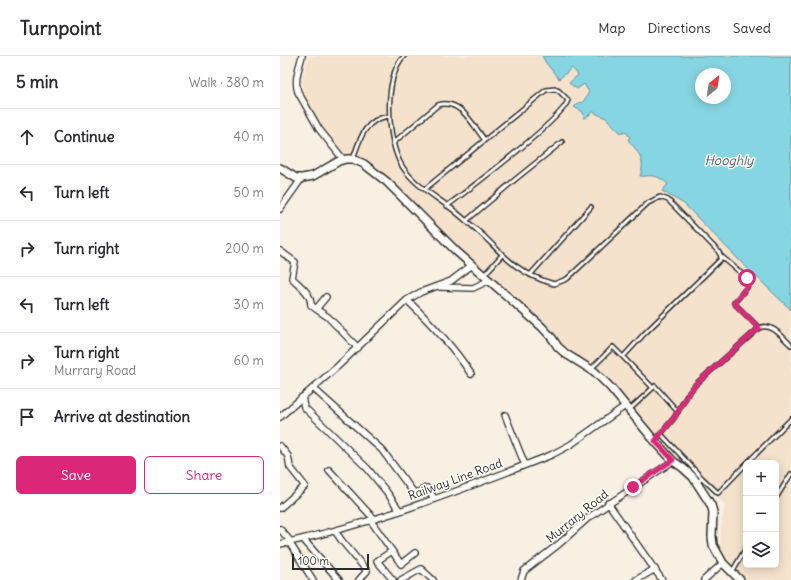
<!DOCTYPE html>
<meta charset="utf-8">
<style>
body{margin:0;font-family:Delius,sans-serif;background:#f2f2f3;color:#2b2b33}
.controls{position:absolute;right:12px;bottom:12px;display:grid;overflow:hidden;border-radius:6px;box-shadow:0 2px 10px #0003}
.controls button{width:36px;height:36px;display:grid;place-items:center;padding:0;border:0;border-bottom:1px solid #e1e1e2;background:#fff;color:#2b2b33;font:20px sans-serif}
.compass{position:absolute;left:415px;top:12px;width:36px;height:36px;border-radius:50%;background:#fff;box-shadow:0 2px 10px #0003;rotate:30deg}
.scale{position:absolute;left:12px;bottom:10px;width:77px;box-sizing:border-box;padding-left:4px;border:2px solid #2b2b2b;border-top:0;font-size:11px;line-height:14px;white-space:nowrap;color:#2b2b2b;-webkit-text-stroke:3px #fdfcf7;paint-order:stroke}
.stop{position:absolute;width:12px;height:12px;margin:-9px;border:3px solid #db2777;border-radius:50%;background:#fff}
.stop.end{background:#db2777;border-color:#fff;box-shadow:0 1px 4px #0008}
.list{margin:0;padding:0;list-style:none}
h2{display:flex;justify-content:space-between;align-items:center;height:52px;margin:0;padding:0 16px;font-size:17px}
h2 small{font-size:13px;font-weight:400;color:#7c7c81}
.list li{display:grid;grid-template-columns:26px 1fr auto;gap:12px;align-items:center;box-sizing:border-box;height:56px;padding:0 16px;border-top:1px solid #e1e1e2}
.list b{display:block;font-size:15px;white-space:nowrap}
.list p{margin:0;font-size:13px;white-space:nowrap;color:#7c7c81}
.list em{font-size:13px;font-style:normal;color:#7c7c81}
.actions{display:flex;gap:8px;padding:12px 16px}
.actions a{flex:1;padding:9px 0;border:1px solid #db2777;border-radius:6px;text-align:center;font-size:14px;color:#db2777}
.actions .main{background:#db2777;color:#fff}
.icon{flex:none;width:22px;height:22px;fill:none;stroke:currentColor;stroke-width:2;stroke-linecap:round;stroke-linejoin:round}
.map{position:relative;flex:none;width:511px;height:524px;overflow:hidden}
header{display:flex;align-items:center;gap:24px;box-sizing:border-box;height:56px;padding:0 20px;background:#fff;border-bottom:1px solid #e1e1e2}
header strong{font-size:19px}
nav{display:flex;gap:22px;margin-inline-start:auto;font-size:14px}
main{display:flex}
aside{flex:1;background:#fff}
.map>svg:first-child{display:block}
.built{fill:#f4e2cd;fill-rule:evenodd}
.water{fill:#86d5e2;stroke:#629199;fill-rule:evenodd}
.lines{fill:none;stroke-linecap:round;stroke-linejoin:round}
.service-casing{stroke:#2b2b2b;stroke-width:6}
.minor-casing{stroke:#2b2b2b;stroke-width:8}
.tertiary-casing{stroke:#2b2b2b;stroke-width:10}
.service{stroke:#fdfcf7;stroke-width:3}
.minor{stroke:#fdfcf7;stroke-width:5.5}
.tertiary{stroke:#fdfcf7;stroke-width:7}
.route{stroke:#db2777;stroke-width:5}
.labels{text-anchor:middle;dominant-baseline:central;stroke-width:3;stroke-linejoin:round;paint-order:stroke}
.street-label{font-size:12px;fill:#2b2b2b;stroke:#fdfcf7}
.water-label{font-size:13px;font-style:italic;fill:#465e62;stroke:#fdfcf7}
</style>
<header>
<strong>Turnpoint</strong>
<nav><a>Map</a><a>Directions</a><a>Saved</a></nav>
</header>
<main>
<aside>
<h2>5 min<small>Walk · 380 m</small></h2>
<ul class="list">
<li><svg class="icon" aria-label="ahead" viewBox="0 0 24 24"><path d="M12 20V5M6 11l6-6 6 6"/></svg><div><b>Continue</b></div><em>40 m</em></li>
<li><svg class="icon" aria-label="left" viewBox="0 0 24 24"><path d="M17 20v-9H6M10 6l-5 5 5 5"/></svg><div><b>Turn left</b></div><em>50 m</em></li>
<li><svg class="icon" aria-label="right" viewBox="0 0 24 24"><path d="M7 20v-9h11M14 6l5 5-5 5"/></svg><div><b>Turn right</b></div><em>200 m</em></li>
<li><svg class="icon" aria-label="left" viewBox="0 0 24 24"><path d="M17 20v-9H6M10 6l-5 5 5 5"/></svg><div><b>Turn left</b></div><em>30 m</em></li>
<li><svg class="icon" aria-label="right" viewBox="0 0 24 24"><path d="M7 20v-9h11M14 6l5 5-5 5"/></svg><div><b>Turn right</b><p>Murrary Road</p></div><em>60 m</em></li>
<li><svg class="icon" aria-label="arrive" viewBox="0 0 24 24"><path d="M6 21V4h12l-3 4 3 4H6"/></svg><div><b>Arrive at destination</b></div></li>
</ul>
<div class="actions"><a class="main">Save</a><a>Share</a></div>
</aside>
<div class="map">
<svg width="511" height="524" viewBox="0 0 511 524">
<rect width="100%" height="100%" fill="#f9f0e4"/>
<filter id="ink" filterUnits="userSpaceOnUse"><feTurbulence type="fractalNoise" baseFrequency=".025" numOctaves="2"/><feDisplacementMap in="SourceGraphic" scale="8" xChannelSelector="R" yChannelSelector="G"/><feConvolveMatrix kernelMatrix="1 2 1 2 8 2 1 2 1" color-interpolation-filters="sRGB"/></filter>
<g filter="url(#ink)">
<path class="built" d="M29,0H262L266,7L292,12L299,19L290,27L304,28L309,36L303,46L294,51L308,60L313,55L326,62L341,77L345,75L351,81L349,85L358,97L363,106V115L366,121L373,120L383,124L388,128L382,135L404,148L462,207L511,254V524H466L452,510L440,494L441,471L445,449L386,390L323,319L313,309L286,294L272,275L162,177L126,139L91,107L61,96L44,76L29,53L21,25ZM466,407H496V509H466Z"/>
<path class="water" d="M262,0H511V254L462,207L404,148L382,135L388,128C384,125 378,120 373,120C369,119 365,121 360,120C366,104 359,97 348,84L350,81L345,75L341,77L326,62L313,56L304,63L303,56L294,51L298,47L303,46L309,36L304,28L297,33L289,27L298,19L292,12L279,23L266,7ZM421,18H445V42H421Z"/>
<g class="lines">
<g class="service-casing">
<path id="service" d="M124,0C103,21 107,86 122,110C134,129 155,140 172,153C181,160 190,168 198,175C211,186 222,200 236,210C248,219 260,224 274,228L287,223L368,147L380,141L388,144L438,195L441,200L440,204L364,278L343,301L333,291L311,313
M113,87L158,49C180,42 193,69 204,83
M73,103C80,82 85,63 109,60
M145,133L266,34L275,33L279,35L288,44C283,63 188,134 167,150
M186,165L237,122L282,86
M204,219L223,198
M250,219L311,151
M479,272C492,266 502,281 511,289
M343,301L373,332
M349,354L375,330L398,356
M381,378L422,422L417,427
M375,385L394,362L408,338L416,328L479,272L454,247L468,230L467,222L441,200
M467,407L511,363
M422,422L438,437L466,408
M496,442L511,418
M452,516L466,492"/>
</g>
<g class="minor-casing">
<path id="minor" d="M22,0C19,12 14,24 18,36L39,73L63,103
M0,153L22,122
M0,195L15,206L12,222C20,230 31,237 31,249L36,253L46,241
M160,231L193,232L210,224
M127,244C151,267 173,290 191,318
M36,253L48,261L78,292
M33,332L102,394L134,437L138,436L146,432H147L154,442
M22,341L24,351L87,412L106,435L120,455
M225,359L245,409
M0,361L58,310L127,244L141,236L171,225L192,209
M0,390L8,400L10,411L25,430L0,452
M49,414L94,463
M328,447L382,524
M91,465L112,495L97,505L113,524
M0,473L11,486
M55,475L62,485L87,515L79,524
M23,483L59,524
M9,486L33,524
M0,488C93,468 182,434 271,399L290,389L345,350
M112,495L121,508L135,497
M121,524L141,513L153,524
M241,524L244,515L279,488L308,462L393,405
M356,524L375,513
M424,524L443,507"/>
</g>
<g class="tertiary-casing">
<path id="tertiary" d="M0,112L16,122H22L33,120L59,105L66,103H73L84,108L107,126L176,195L262,271L272,282L278,291L286,298L315,316L331,332L373,383L393,405L403,412L413,421L431,449L433,456L432,480L433,489L443,507L460,524"/>
</g>
<use href="#service" class="service"/>
<use href="#minor" class="minor"/>
<use href="#tertiary" class="tertiary"/>
</g>
</g>
<g class="lines" filter="url(#ink)">
<path class="route" d="M353,431L393,404L375,385L394,362L408,338L416,328L479,272L454,247L468,230L467,222"/>
</g>
<g class="labels">
<g class="street-label">
<text transform="translate(175 423) rotate(-20)">Railway Line Road</text>
<text transform="translate(297 460) rotate(-39)">Murrary Road</text>
</g>
<g class="water-label">
<text x="449" y="104">Hooghly</text>
</g>
</g>
</svg>
<div class="controls">
<button>+</button>
<button>−</button>
<button><svg class="icon" aria-label="layers" viewBox="0 0 24 24"><path d="M12 4l9 5-9 5-9-5zM3 14l9 5 9-5"/></svg></button>
</div>
<svg class="compass" viewBox="-18 -18 36 36"><path d="M0-13l5 13h-10z" fill="#e53935"/><path d="M0 13l5-13h-10z" fill="#7c7c81"/></svg>
<div class="scale">100 m</div>
<div class="stop" style="left:467px;top:222px"></div>
<div class="stop end" style="left:353px;top:431px"></div>
</div>
</main>
